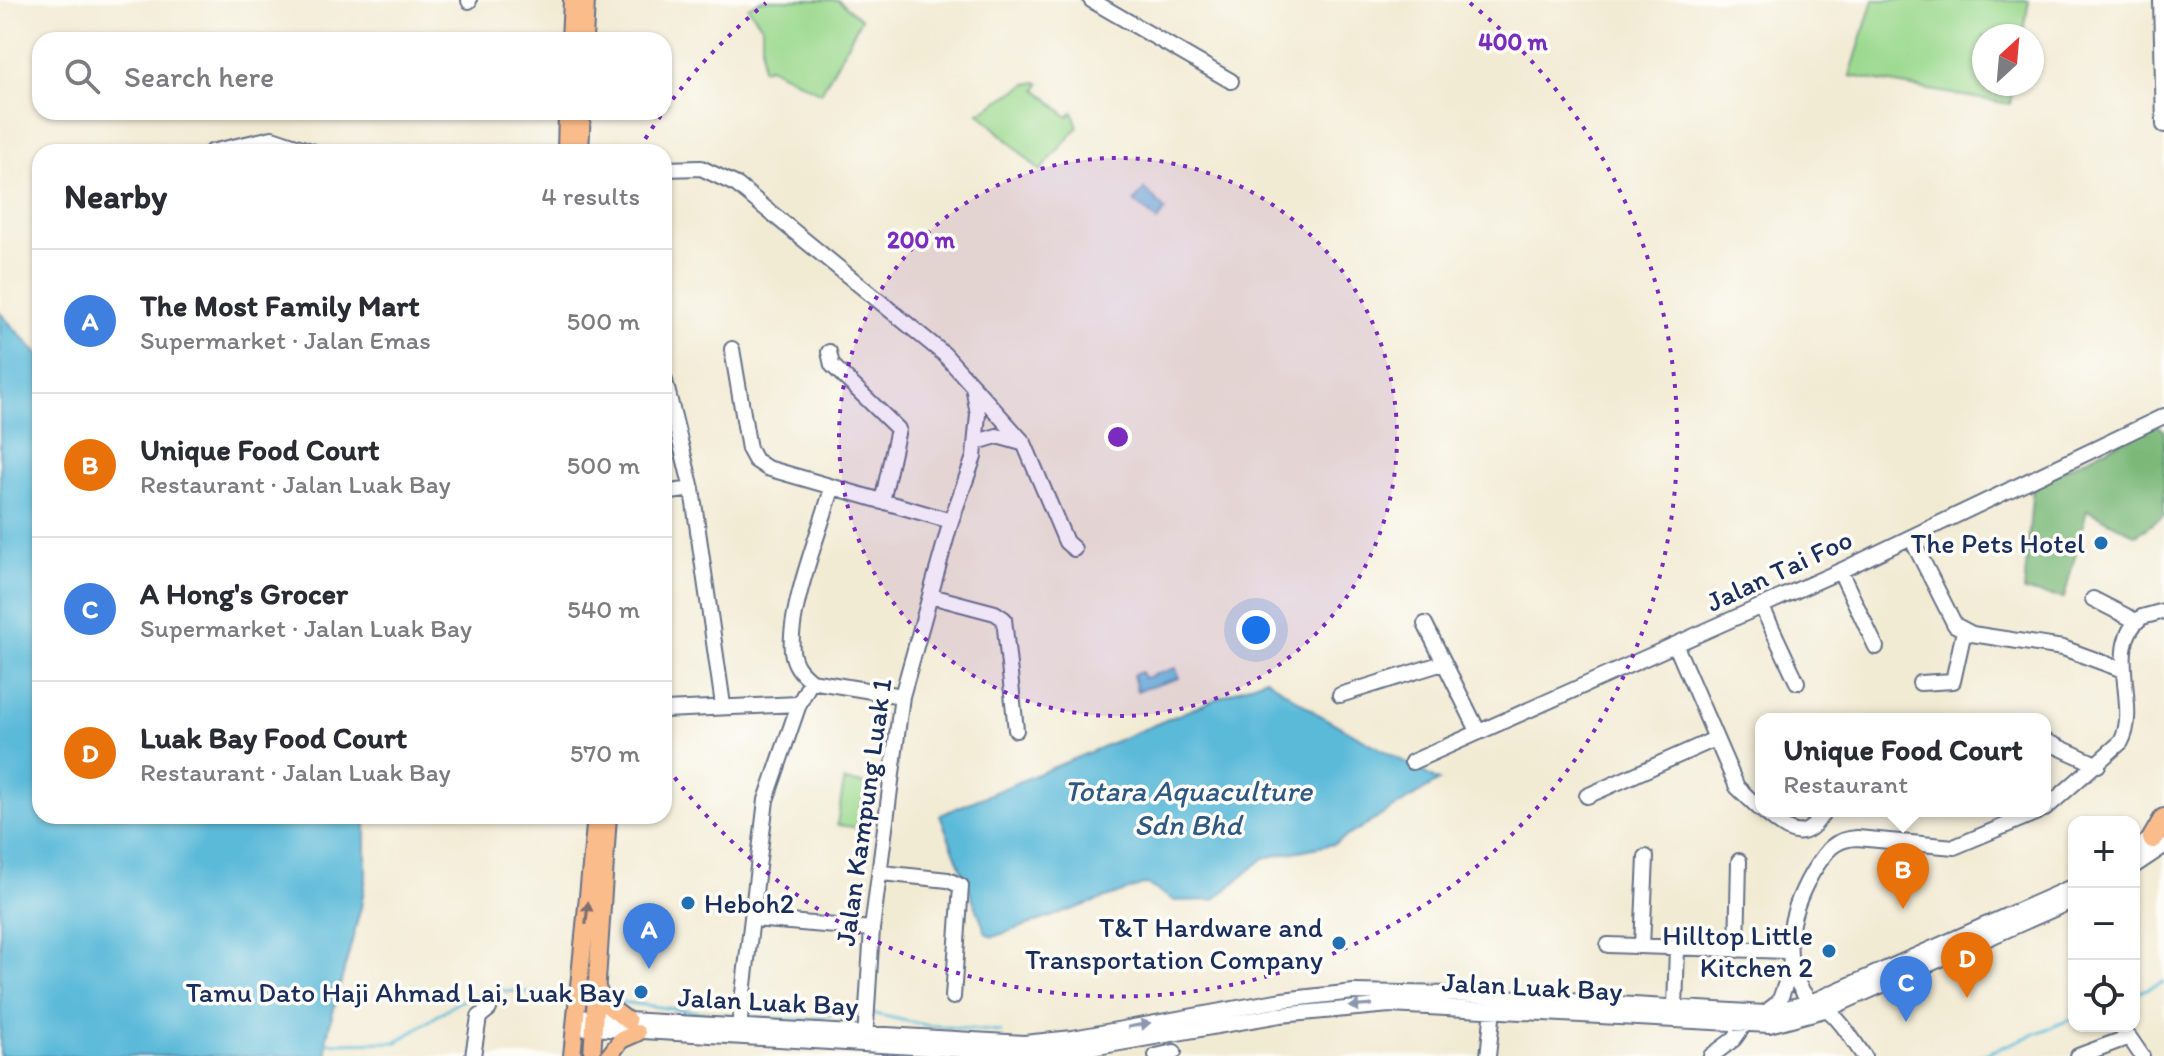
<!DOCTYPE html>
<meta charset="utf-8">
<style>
body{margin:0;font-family:Itim,sans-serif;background:#f7f7f7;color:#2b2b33}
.controls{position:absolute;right:24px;bottom:24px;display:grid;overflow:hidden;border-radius:16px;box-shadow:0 2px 6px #0004}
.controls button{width:72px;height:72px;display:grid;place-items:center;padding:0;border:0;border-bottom:2px solid #e1e1e2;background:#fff;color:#2b2b33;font:40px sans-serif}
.compass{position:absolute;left:1972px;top:24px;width:72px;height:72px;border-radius:50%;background:#fff;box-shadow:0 2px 6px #0004;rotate:26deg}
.you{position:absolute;left:1256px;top:630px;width:28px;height:28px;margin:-20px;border:6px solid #fff;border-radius:50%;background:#1a73e8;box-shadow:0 0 0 12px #1a73e833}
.badge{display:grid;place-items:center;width:52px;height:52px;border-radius:50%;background:#1f6fb2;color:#fff;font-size:26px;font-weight:700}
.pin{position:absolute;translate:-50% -66px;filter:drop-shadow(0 2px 4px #0008)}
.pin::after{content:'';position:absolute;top:42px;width:28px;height:24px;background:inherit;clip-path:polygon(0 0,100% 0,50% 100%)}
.popup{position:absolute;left:1755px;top:713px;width:296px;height:104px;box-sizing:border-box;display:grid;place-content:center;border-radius:16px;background:#fff;filter:drop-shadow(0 2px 6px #0005);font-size:26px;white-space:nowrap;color:#7c7c81}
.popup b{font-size:30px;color:#2b2b33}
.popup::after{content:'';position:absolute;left:50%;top:100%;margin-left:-16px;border:16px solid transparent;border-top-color:#fff}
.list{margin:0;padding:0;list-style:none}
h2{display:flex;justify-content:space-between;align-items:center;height:104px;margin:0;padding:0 32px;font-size:34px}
h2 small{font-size:26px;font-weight:400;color:#7c7c81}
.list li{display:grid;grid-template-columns:52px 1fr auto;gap:24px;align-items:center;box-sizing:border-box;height:144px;padding:0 32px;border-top:2px solid #e1e1e2}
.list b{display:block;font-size:30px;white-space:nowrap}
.list p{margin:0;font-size:26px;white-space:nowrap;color:#7c7c81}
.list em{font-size:26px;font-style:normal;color:#7c7c81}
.icon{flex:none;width:44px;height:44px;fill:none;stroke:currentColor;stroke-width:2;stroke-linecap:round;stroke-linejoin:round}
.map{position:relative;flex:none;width:2164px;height:1056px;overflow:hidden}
.search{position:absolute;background:#fff;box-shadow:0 2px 6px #0004;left:32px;top:32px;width:640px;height:88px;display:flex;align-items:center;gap:20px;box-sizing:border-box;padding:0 28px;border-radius:24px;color:#7c7c81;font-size:30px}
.panel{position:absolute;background:#fff;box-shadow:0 2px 6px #0004;left:32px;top:144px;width:640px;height:680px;border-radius:24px}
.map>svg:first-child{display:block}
.green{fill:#9bd98e;stroke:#5b8476;stroke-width:2}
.forest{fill:#7cb979;stroke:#4c746c;stroke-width:2}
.water{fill:#5bbad9;stroke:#3b749c;stroke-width:2}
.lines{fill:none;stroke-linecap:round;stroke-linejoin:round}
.stream{stroke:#5bbad9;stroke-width:3}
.minor-casing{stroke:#667187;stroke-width:18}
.major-casing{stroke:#667187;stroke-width:20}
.highway-casing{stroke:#667187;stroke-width:24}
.minor{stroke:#fff;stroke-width:14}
.major{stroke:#fabc8b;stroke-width:16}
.highway{stroke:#fabc8b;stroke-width:20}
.oneway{fill:#7f6e72}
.oneway2{fill:#8d97ae}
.ring{fill:none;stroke:#7b2cbf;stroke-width:4;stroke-dasharray:4 8}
.poi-dot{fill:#1f6fb2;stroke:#fdfcf7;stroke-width:3}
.labels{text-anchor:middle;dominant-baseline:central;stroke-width:7;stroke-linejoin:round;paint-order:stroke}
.poi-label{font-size:28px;fill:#1b2f5e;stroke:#fdfcf7;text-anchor:end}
.street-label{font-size:28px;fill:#1b2f5e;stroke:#fdfcf7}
.water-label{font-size:30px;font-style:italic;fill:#2e5983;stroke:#fdfcf7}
.centre{fill:#7b2cbf;stroke:#fdfcf7;stroke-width:4}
.ring-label{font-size:24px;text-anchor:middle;font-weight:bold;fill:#7b2cbf;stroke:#fdfcf7;stroke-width:7;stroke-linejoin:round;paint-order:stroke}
</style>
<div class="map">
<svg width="2164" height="1056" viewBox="0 0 2164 1056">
<rect width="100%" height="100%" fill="#fdfcf7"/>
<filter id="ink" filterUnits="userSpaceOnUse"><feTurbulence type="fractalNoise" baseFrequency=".0125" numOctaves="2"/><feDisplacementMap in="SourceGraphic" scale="16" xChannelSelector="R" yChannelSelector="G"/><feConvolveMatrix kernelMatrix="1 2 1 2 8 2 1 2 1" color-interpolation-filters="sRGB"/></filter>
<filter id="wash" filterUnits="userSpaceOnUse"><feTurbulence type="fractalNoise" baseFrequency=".006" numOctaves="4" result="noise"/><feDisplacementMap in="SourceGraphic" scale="32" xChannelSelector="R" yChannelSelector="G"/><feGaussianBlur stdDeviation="1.8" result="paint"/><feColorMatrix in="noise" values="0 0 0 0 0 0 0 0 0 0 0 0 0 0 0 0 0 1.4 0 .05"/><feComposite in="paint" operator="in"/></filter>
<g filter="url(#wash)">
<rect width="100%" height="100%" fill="#f2ebd4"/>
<path class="green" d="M761,0H838L861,19L821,93L769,67L762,69V26L748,7Z
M1873,0H2029L2023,36H1984V84H2014L2010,104L1850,76Z
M1037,82L1040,84L1037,89L1068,117L1073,112L1078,127L1040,171L979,113L1027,84Z
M844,781L873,785L866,829L837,825Z"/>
<path class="forest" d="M2156,424L2164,430V516L2136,535L2087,510L2064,598L2024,591L2033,485Z"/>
<path class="water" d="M1145,189L1165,210L1157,221L1134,201Z
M0,313L40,356V816H366V877L361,907L331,1019L326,1042L328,1056H0Z
M1176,668L1179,678L1137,691L1133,675L1141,672L1144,678Z
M1266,678L1319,715L1439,781L1334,844L1264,858L1214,900L1175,901L1146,884L993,937L986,933L940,815Z"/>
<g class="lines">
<path class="stream" d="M2134,994L2164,982
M613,1001L736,1017
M870,1013L925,1025L1001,1032
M744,1017L808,1020L854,1009L863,1011
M326,1043L397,1042L458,1002L495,990L574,996
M1980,1056L2074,1018"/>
</g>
</g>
<g filter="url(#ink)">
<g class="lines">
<g class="minor-casing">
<path id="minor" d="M1091,0L1231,81
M2161,0L2164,125
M469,1V0
M211,152L272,138L314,152
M664,169L701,168L737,185L944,354L1024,443L1066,542L1074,549
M732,349L749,449L755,460L767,468L951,521
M829,352L832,365L898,429L882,502
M665,381L692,489L723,705
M977,442L997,436L1022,443
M664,493L692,489
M1911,538L1955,625L1972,634L2063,648L2123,670
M1840,571L1876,647
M931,596L995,613L1004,619L1016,730
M2093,599L2136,621
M1762,607L1797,682
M1425,624L1478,731
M1676,646L1737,787L1761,810
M811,681C800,672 794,665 792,651C788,610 820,530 832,489
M811,681L902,696
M1920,683L1953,681L1964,631
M1340,695L1443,663
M664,710L799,704
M2045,741L2098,765
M1412,762L1840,571L2164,416
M1587,796L1715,739
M2045,809L2121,742C2141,706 2103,646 2142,617L2164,611
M1763,811C1788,831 1804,847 1824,811
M2134,851L2159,832
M2134,866L2164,846
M882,873L948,880L961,886L953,997
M753,919L872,929
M1608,945L1787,951
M1642,946L1646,857
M1737,950L1739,861
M1675,1008L1677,948
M1766,1012L1779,1002L1791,969
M576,1017L1024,1043L1073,1038L1282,1000L1354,992L1452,994L1765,1013L1811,1002L2074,886
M575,1027L1032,1054H1057L1280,1015L1390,1005L1769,1025L1828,1009L2074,900
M739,1027L766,800L799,704L811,681
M865,1040L872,929L902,696L951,521L974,457L978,414L973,386
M473,1056L479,1017L489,1009
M1156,1056L1174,1052
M1488,1056L1493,1009
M1711,1056L1734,1039L1744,1025
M1864,1056C1853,1041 1844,1024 1830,1012C1824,1006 1814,1006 1809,1000C1777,962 1789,913 1812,873C1825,853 1832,839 1857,838L1954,847L2040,811
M2078,1056L2129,1037L2142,1056"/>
</g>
<g class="major-casing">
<path id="major" d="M570,40L572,0
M584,40L586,0
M566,152L567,112
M580,152L582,112
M597,988L603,1002L628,1021
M572,1056L596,816
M592,1056L608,816
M609,1056L621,1040L637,1033"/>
</g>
<g class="highway-casing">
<path id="highway" d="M2153,838L2164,819"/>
</g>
<use href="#minor" class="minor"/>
<use href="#major" class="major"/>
<use href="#highway" class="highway"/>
</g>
<defs><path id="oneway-solid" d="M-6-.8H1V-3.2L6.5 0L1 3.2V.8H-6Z" transform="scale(2)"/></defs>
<use class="oneway" href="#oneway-solid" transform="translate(587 913) rotate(-84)"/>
<g class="oneway2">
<use href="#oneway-solid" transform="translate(1361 1006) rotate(176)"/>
<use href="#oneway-solid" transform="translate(1139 1025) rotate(-11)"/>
</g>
</g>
<circle cx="1118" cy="437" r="279" fill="#7b2cbf" fill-opacity=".12"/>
<g class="ring">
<circle cx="1118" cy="437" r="279"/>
<path d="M639 149A559 559 0 0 1 766 3M1470 3A559 559 0 1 1 666 766"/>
</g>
<g class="poi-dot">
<circle cx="2101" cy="543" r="8"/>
<circle cx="688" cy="903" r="8"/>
<circle cx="1339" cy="943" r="8"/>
<circle cx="1829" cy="951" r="8"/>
<circle cx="641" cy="992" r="8"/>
</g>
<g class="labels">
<g class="poi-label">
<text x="2085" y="543">The Pets Hotel</text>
<text x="704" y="903" text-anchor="start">Heboh2</text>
<text x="1323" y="927">T&amp;T Hardware and<tspan x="1323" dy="32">Transportation Company</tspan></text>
<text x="1813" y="935">Hilltop Little<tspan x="1813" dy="32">Kitchen 2</tspan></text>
<text x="625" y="992">Tamu Dato Haji Ahmad Lai, Luak Bay</text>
</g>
<g class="street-label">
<text transform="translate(1779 570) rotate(-25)">Jalan Tai Foo</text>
<text transform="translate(863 812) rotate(-82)">Jalan Kampung Luak 1</text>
<text transform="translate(1532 986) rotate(3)">Jalan Luak Bay</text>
<text transform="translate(768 1001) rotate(3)">Jalan Luak Bay</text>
</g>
<g class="water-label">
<text x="1188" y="790">Totara Aquaculture<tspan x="1188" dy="34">Sdn Bhd</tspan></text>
</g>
</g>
<circle cx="1118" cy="437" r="12" class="centre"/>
<g class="ring-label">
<text x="1513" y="50">400 m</text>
<text x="921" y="248">200 m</text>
</g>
</svg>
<div class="controls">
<button>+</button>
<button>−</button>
<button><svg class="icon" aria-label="locate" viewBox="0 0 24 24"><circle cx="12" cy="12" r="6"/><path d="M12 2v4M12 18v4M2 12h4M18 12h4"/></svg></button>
</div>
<svg class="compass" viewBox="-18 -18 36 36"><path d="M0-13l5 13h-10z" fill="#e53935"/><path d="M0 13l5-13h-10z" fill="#7c7c81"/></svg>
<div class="you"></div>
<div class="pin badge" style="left:649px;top:969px;background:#3f7fe0">A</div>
<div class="pin badge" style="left:1903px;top:909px;background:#e8710a">B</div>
<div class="popup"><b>Unique Food Court</b>Restaurant</div>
<div class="pin badge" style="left:1906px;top:1022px;background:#3f7fe0">C</div>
<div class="pin badge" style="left:1967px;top:998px;background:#e8710a">D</div>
<div class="search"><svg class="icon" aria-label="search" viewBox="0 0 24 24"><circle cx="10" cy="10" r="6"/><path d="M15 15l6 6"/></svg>Search here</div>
<section class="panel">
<h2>Nearby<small>4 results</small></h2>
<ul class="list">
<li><span class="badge" style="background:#3f7fe0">A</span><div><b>The Most Family Mart</b><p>Supermarket · Jalan Emas</p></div><em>500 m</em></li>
<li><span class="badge" style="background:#e8710a">B</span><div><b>Unique Food Court</b><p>Restaurant · Jalan Luak Bay</p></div><em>500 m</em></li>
<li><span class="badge" style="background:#3f7fe0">C</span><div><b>A Hong's Grocer</b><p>Supermarket · Jalan Luak Bay</p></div><em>540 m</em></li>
<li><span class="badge" style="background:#e8710a">D</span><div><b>Luak Bay Food Court</b><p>Restaurant · Jalan Luak Bay</p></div><em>570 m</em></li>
</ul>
</section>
</div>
